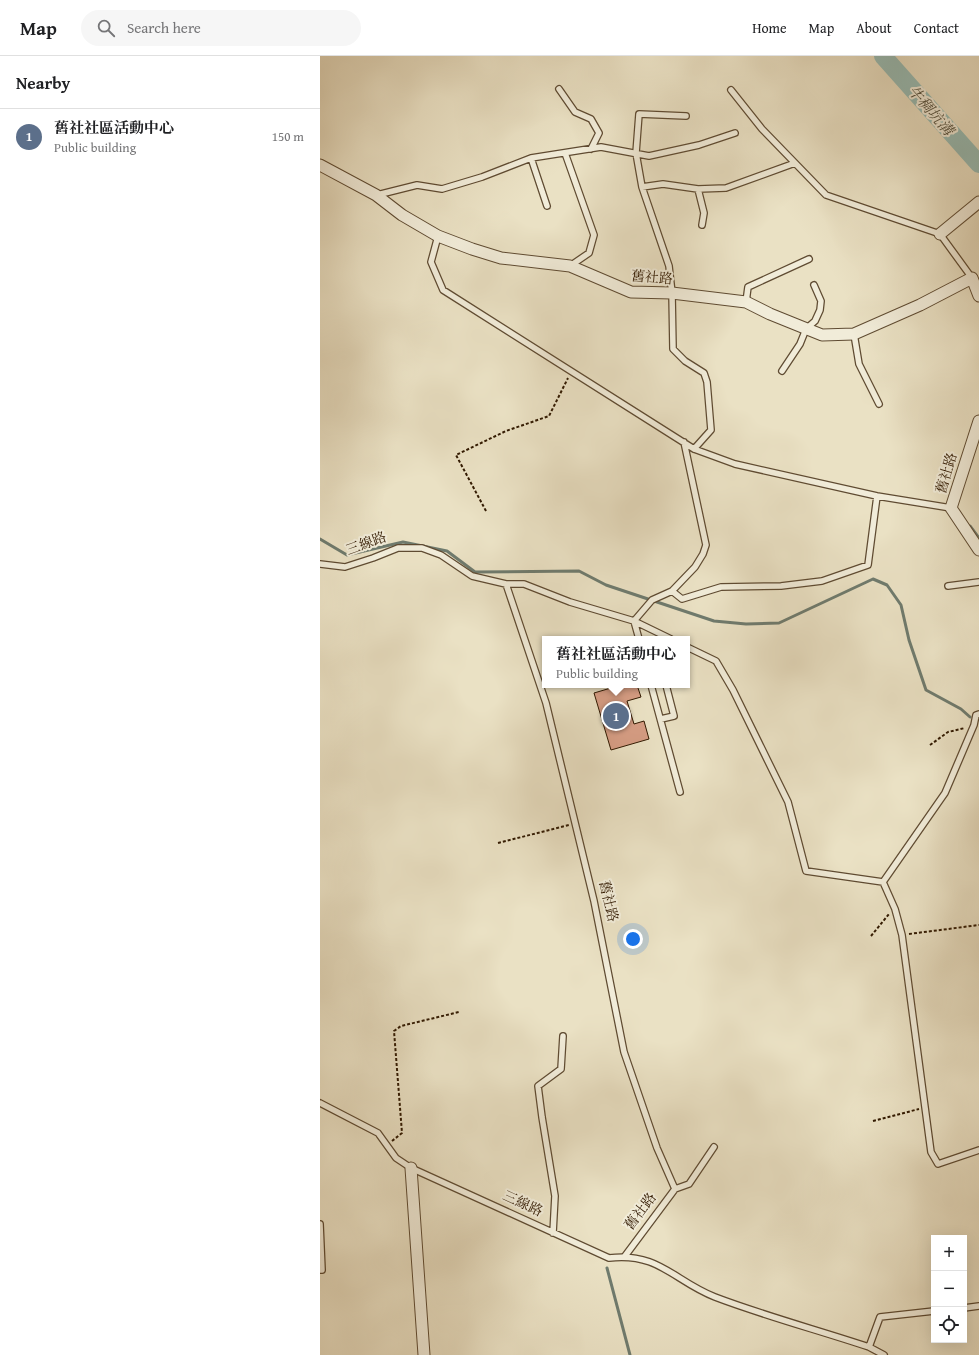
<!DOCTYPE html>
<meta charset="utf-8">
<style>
body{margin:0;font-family:"Gentium Book Plus","Noto Serif TC",serif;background:#f6f6f6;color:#202124}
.controls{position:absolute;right:12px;bottom:12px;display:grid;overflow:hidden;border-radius:0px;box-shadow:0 4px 16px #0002}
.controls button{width:36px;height:36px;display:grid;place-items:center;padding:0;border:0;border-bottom:1px solid #e0e0e0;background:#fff;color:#202124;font:20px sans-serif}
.you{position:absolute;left:313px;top:883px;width:14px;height:14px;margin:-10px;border:3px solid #fff;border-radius:50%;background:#1a73e8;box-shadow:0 0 0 6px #1a73e833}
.badge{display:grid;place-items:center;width:26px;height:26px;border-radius:50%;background:#8f2418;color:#fff;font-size:13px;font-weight:700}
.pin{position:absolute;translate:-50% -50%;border:2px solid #fff;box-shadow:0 1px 4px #0006}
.popup{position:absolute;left:222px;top:580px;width:148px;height:52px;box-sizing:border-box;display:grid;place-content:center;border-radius:0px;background:#fff;filter:drop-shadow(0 1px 3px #0005);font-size:13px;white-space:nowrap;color:#757577}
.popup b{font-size:15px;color:#202124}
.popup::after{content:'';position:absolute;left:50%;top:100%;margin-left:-8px;border:8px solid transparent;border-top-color:#fff}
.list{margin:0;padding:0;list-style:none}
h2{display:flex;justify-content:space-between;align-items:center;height:52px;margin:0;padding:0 16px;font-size:17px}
h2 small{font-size:13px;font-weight:400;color:#757577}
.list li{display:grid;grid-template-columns:26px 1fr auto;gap:12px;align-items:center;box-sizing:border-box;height:56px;padding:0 16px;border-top:1px solid #e0e0e0}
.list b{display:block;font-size:15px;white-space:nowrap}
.list p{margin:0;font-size:13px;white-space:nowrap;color:#757577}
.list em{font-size:13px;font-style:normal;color:#757577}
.icon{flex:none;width:22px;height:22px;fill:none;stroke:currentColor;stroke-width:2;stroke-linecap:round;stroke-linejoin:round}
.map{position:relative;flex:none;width:659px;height:1299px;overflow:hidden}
header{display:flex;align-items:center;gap:24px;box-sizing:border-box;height:56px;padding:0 20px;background:#fff;border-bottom:1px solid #e0e0e0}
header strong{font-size:19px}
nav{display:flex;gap:22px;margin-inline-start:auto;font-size:14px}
.search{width:280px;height:36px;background:#f6f6f6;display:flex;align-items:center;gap:10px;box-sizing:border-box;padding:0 14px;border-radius:22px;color:#757577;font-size:15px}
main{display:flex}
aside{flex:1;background:#fff}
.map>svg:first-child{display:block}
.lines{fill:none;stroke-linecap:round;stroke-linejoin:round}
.stream{stroke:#6f7b6e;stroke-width:3}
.river{stroke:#98bdb6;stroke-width:18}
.building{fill:#d69d84;stroke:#311901}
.service-casing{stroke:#5f4b32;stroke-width:8}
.minor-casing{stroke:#5f4b32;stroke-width:13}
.path{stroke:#311901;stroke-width:2;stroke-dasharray:3 2;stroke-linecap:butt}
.service{stroke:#f1ecd9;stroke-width:5.5}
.minor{stroke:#f1ecd9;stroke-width:11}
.labels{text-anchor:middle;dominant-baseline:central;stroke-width:4;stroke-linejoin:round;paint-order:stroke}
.street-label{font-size:14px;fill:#311901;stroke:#f1ecd9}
.water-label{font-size:15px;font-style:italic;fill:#555240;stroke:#f1ecd9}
</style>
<header>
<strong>Map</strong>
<div class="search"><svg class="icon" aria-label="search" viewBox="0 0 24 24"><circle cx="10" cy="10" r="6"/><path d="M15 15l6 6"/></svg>Search here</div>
<nav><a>Home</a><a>Map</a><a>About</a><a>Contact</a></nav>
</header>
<main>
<aside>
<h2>Nearby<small></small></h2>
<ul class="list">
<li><span class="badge" style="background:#5c6f8a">1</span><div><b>舊社社區活動中心</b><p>Public building</p></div><em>150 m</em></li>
</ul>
</aside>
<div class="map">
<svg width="659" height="1299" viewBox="0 0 659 1299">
<rect width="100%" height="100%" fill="#eae1c4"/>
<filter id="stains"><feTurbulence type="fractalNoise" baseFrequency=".005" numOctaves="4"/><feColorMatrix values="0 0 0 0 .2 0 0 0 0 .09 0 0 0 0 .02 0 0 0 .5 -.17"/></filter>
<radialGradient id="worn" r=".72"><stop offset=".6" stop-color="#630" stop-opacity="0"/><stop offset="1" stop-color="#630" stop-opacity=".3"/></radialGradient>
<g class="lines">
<path class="stream" d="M650,470L659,482
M0,483L27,499L83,486L127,495L155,516L259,515L286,529L394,565L426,568L459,567L553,523L567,529L581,549L589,584L606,634L641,653L650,661
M287,1212L310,1299"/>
<path class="river" d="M563,0L659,108"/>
</g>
<path class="building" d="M301,629H317L321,641L307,645L314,668L324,665L329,683L291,694L274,637Z"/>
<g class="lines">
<g class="service-casing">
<path id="service" d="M239,33L255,56L271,63L279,77L271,93
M411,34L442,73L506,139L620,178L652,222
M366,60L319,58L316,97L322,131L349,210L352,237L353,293L365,305L384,317L387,326L391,374L374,393
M245,97L274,179L269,197L250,210
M211,102L227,150
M322,131L343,128L378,133L406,132L475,107
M378,133L384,157L382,169
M57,139L97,129L122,133L162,121L211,102L281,91L329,100L379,89L415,77
M118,180L111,206L123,234L374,393L415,408L557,440L631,452
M426,246L428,231L489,203
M534,278L539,308L559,348
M462,315L480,288L486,273L495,265L500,254L501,245L494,229
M0,508L25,511L53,502L78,492H102L121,499L152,520L186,528H204L250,546L314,565L351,583
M186,528L226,647L274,845L304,996L337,1092L355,1133L305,1200
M628,530L659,526
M352,535L362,543L401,531L461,530L502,525L548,509L557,440
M319,583L314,565L332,544L352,535L375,511L383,498L386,489L364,386
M367,591L396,605L413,634L468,746L486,815L563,826L625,737L654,669L656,659L659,658
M331,629L360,736
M341,663L354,660L346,629
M563,826L575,853L582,879L611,1096L618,1108L659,1094
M0,1047L58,1077L76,1102L91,1112L289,1202C339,1196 354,1225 395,1241C445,1260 498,1274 549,1291L560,1261L614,1255
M355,1133L369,1128L394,1091
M0,1168L2,1214H0
M233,1177L235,1140L222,1061L218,1030L241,1013L243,980
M644,1252L659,1250
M549,1291L564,1299"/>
</g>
<g class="minor-casing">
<path id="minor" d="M0,109L56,139L82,159L118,180L152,193L181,202L250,210L311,236L352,237L426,246L450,258L502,279L534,278L600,249L652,222L659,240
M620,178L659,146
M659,365L631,452L659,494
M91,1112L104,1299"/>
</g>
<path class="path" d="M166,455L136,399L186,375L229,360L248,322
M610,689L628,676L645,672
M178,787L249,769
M589,878L659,869
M551,880L569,858
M553,1065L599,1053
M72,1085L82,1077L74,975L81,970L139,956"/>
<use href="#service" class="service"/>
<use href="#minor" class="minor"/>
</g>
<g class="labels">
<g class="street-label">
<text transform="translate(332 221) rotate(5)">舊社路</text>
<text transform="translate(626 417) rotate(-73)">舊社路</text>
<text transform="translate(46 487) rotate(-20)">三線路</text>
<text transform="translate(289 845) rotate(77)">舊社路</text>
<text transform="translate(203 1147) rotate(25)">三線路</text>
<text transform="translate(320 1155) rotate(-53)">舊社路</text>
</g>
<g class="water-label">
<text transform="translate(611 54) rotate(49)">牛稠坑溝</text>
</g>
</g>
<rect width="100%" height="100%" filter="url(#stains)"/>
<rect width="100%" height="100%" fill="url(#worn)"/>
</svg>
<div class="controls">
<button>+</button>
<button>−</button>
<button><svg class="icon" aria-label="locate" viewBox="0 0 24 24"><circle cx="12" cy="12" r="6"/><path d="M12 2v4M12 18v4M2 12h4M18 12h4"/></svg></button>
</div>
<div class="you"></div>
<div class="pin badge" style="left:296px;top:660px;background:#5c6f8a">1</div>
<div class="popup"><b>舊社社區活動中心</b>Public building</div>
</div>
</main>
